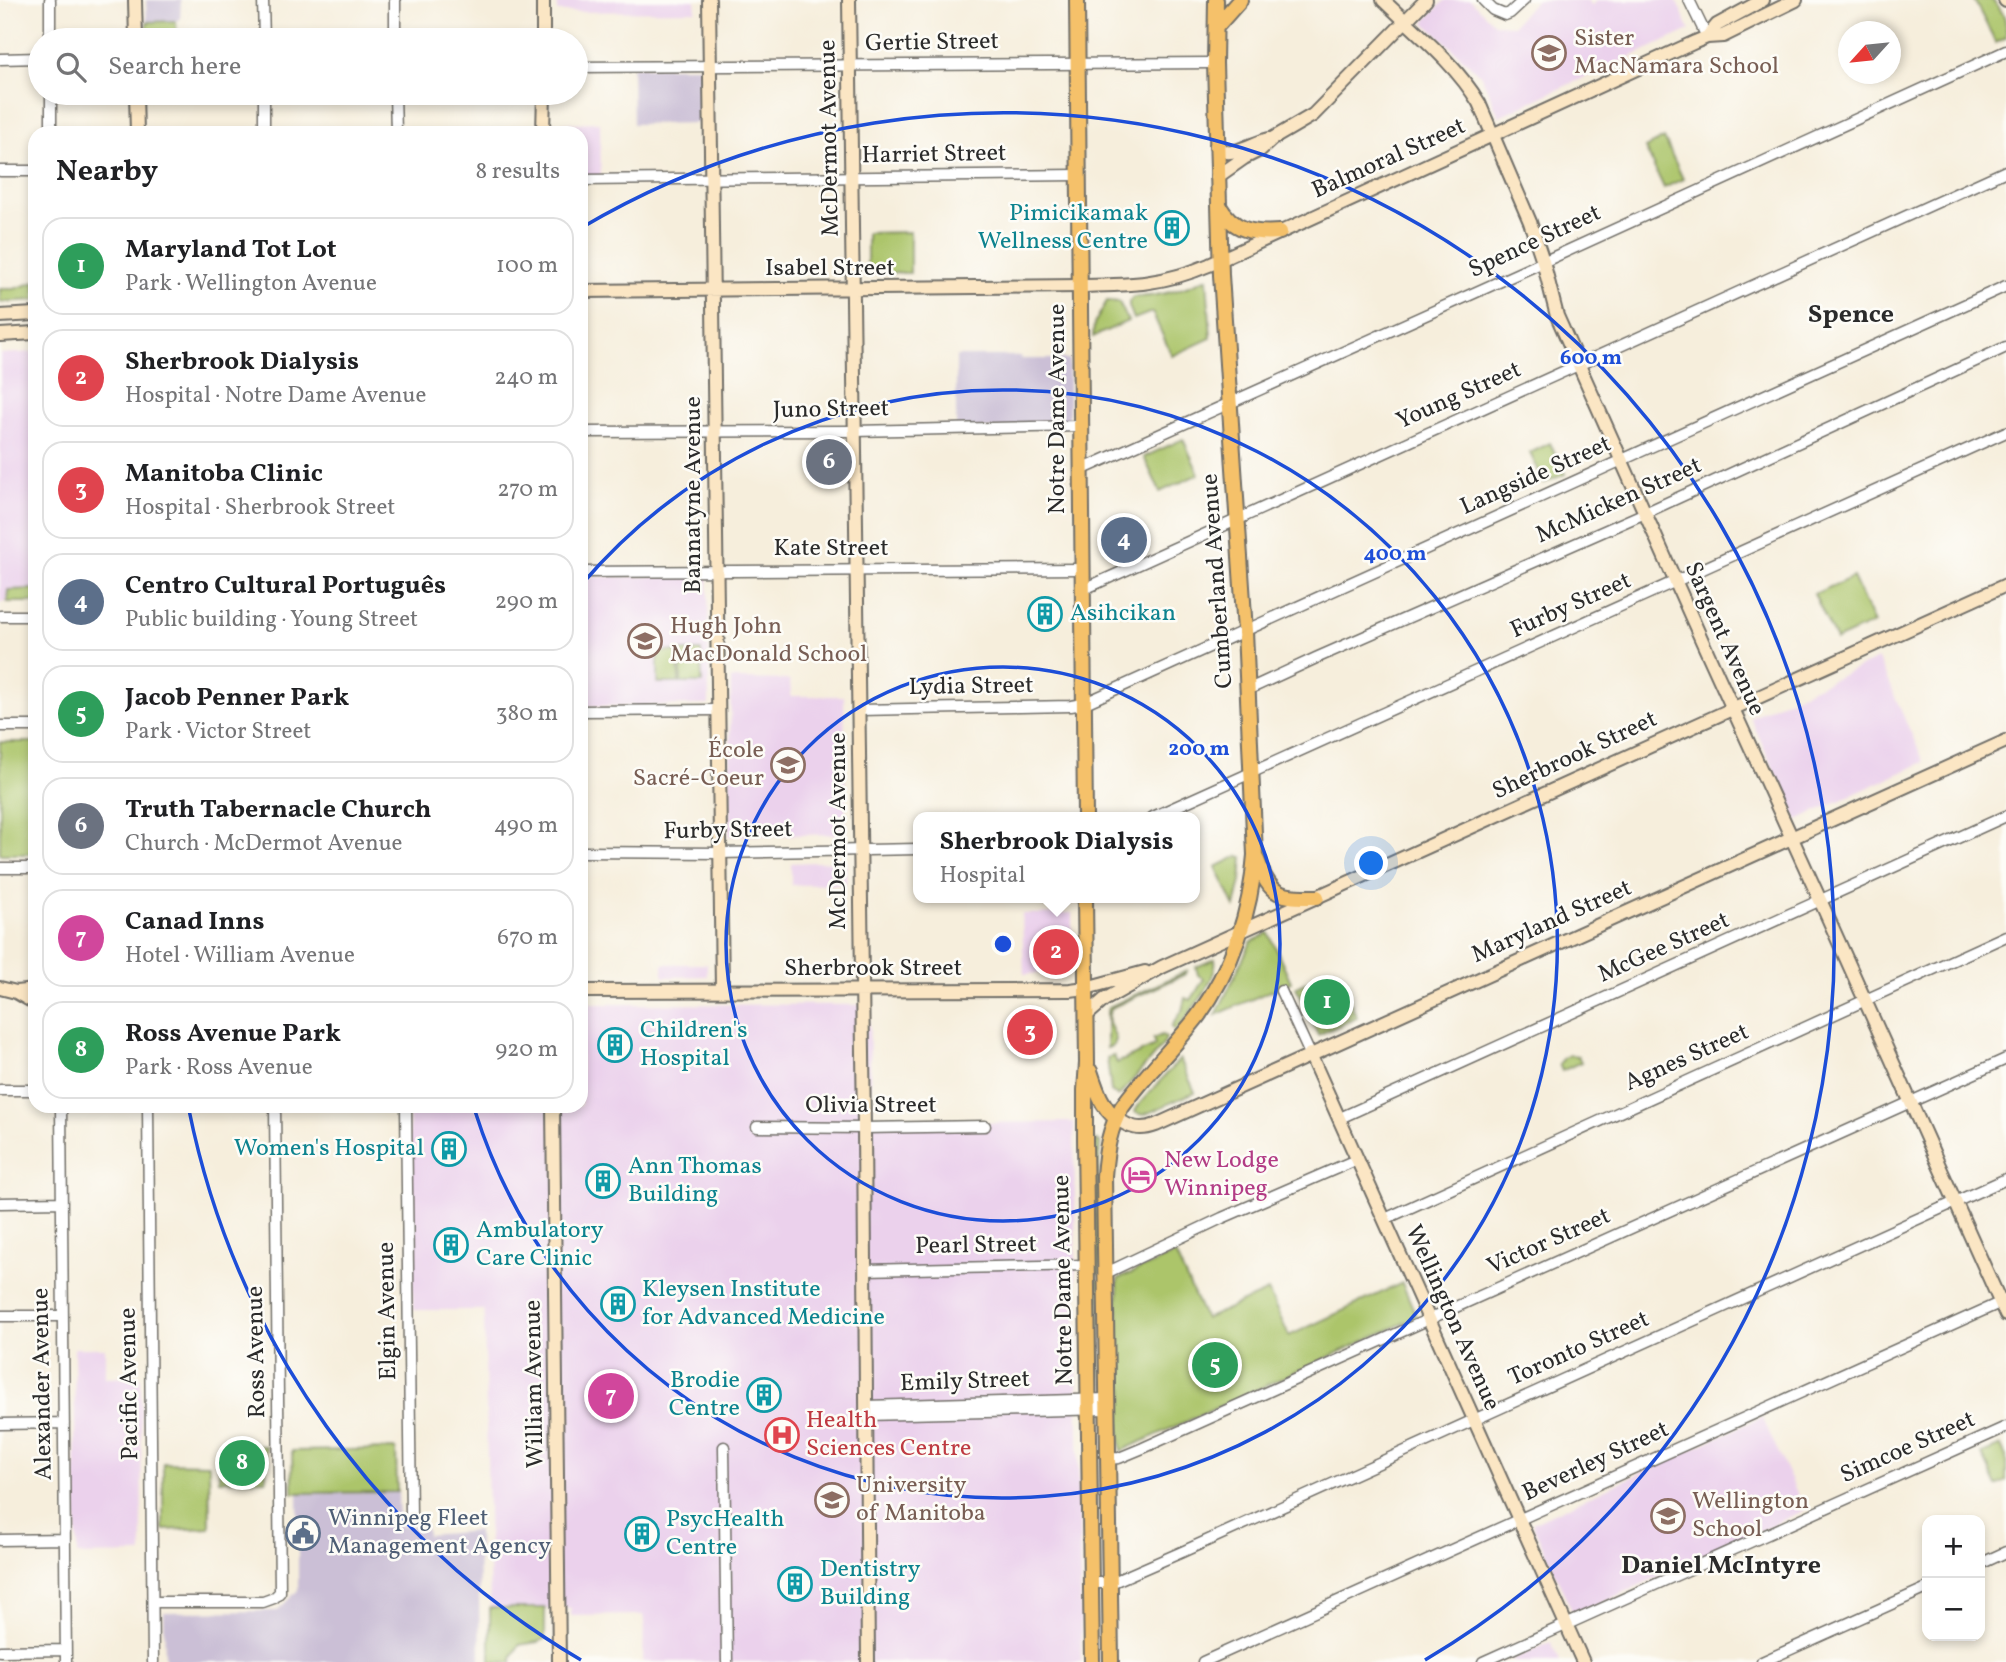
<!DOCTYPE html>
<meta charset="utf-8">
<style>
body{margin:0;font-family:Vollkorn,serif;background:#f6f6f6;color:#202124}
.controls{position:absolute;right:21px;bottom:21px;display:grid;overflow:hidden;border-radius:14px;box-shadow:0 4px 10px #0003}
.controls button{width:63px;height:63px;display:grid;place-items:center;padding:0;border:0;border-bottom:2px solid #e0e0e0;background:#fff;color:#202124;font:35px sans-serif}
.compass{position:absolute;left:1838px;top:21px;width:63px;height:63px;border-radius:50%;background:#fff;box-shadow:0 4px 10px #0003;rotate:243deg}
.you{position:absolute;left:1372px;top:864px;width:24px;height:24px;margin:-18px;border:5px solid #fff;border-radius:50%;background:#1a73e8;box-shadow:0 0 0 10px #1a73e833}
.badge{display:grid;place-items:center;width:46px;height:46px;border-radius:50%;background:#0b8043;color:#fff;font-size:23px;font-weight:700}
.pin{position:absolute;translate:-50% -50%;border:4px solid #fff;box-shadow:0 2px 7px #0006}
.popup{position:absolute;left:913px;top:812px;width:287px;height:91px;box-sizing:border-box;display:grid;place-content:center;border-radius:14px;background:#fff;filter:drop-shadow(0 2px 5px #0005);font-size:23px;white-space:nowrap;color:#757577}
.popup b{font-size:26px;color:#202124}
.popup::after{content:'';position:absolute;left:50%;top:100%;margin-left:-14px;border:14px solid transparent;border-top-color:#fff}
.list{margin:0;padding:0;list-style:none}
h2{display:flex;justify-content:space-between;align-items:center;height:91px;margin:0;padding:0 28px;font-size:30px}
h2 small{font-size:23px;font-weight:400;color:#757577}
.list li{display:grid;grid-template-columns:46px 1fr auto;gap:21px;align-items:center;box-sizing:border-box;height:98px;margin:0 14px 14px;padding:0 14px;border:2px solid #e0e0e0;border-radius:21px}
.list b{display:block;font-size:26px;white-space:nowrap}
.list p{margin:0;font-size:23px;white-space:nowrap;color:#757577}
.list em{font-size:23px;font-style:normal;color:#757577}
.icon{flex:none;width:38px;height:38px;fill:none;stroke:currentColor;stroke-width:2;stroke-linecap:round;stroke-linejoin:round}
.map{position:relative;flex:none;width:2006px;height:1662px;overflow:hidden}
.search{position:absolute;background:#fff;box-shadow:0 4px 10px #0003;left:28px;top:28px;width:560px;height:77px;display:flex;align-items:center;gap:18px;box-sizing:border-box;padding:0 24px;border-radius:38px;color:#757577;font-size:26px}
.panel{position:absolute;background:#fff;box-shadow:0 4px 10px #0003;left:28px;top:126px;width:560px;height:987px;border-radius:21px}
.map>svg:first-child{display:block}
.built{fill:#ebd1ec}
.industrial{fill:#cbbfd6}
.green{fill:#acc56a;stroke:#6c784a;stroke-width:2}
.lines{fill:none;stroke-linecap:round;stroke-linejoin:round}
.street-casing{stroke:#726f69;stroke-width:13}
.secondary-casing{stroke:#726f69;stroke-width:16}
.primary-casing{stroke:#726f69;stroke-width:18}
.street{stroke:#fff;stroke-width:10}
.secondary{stroke:#fbe6c4;stroke-width:12}
.primary{stroke:#f5c16b;stroke-width:14}
.ring{fill:none;stroke:#1d4ed8;stroke-width:3.5}
.labels{text-anchor:middle;dominant-baseline:central;stroke-width:5;stroke-linejoin:round;paint-order:stroke}
.education-label{font-size:24px;fill:#785e54;stroke:#fdfcf7;text-anchor:start}
.street-label{font-size:24px;fill:#2b2b2b;stroke:#fdfcf7}
.culture-label{font-size:24px;fill:#0d838f;stroke:#fdfcf7;text-anchor:start}
.hotel-label{font-size:24px;fill:#b23c85;stroke:#fdfcf7;text-anchor:start}
.health-label{font-size:24px;fill:#be3a42;stroke:#fdfcf7;text-anchor:start}
.service-label{font-size:24px;fill:#4e5e75;stroke:#fdfcf7;text-anchor:start}
.neighbourhood-label{font-size:26px;font-weight:bold;fill:#2b2b2b;stroke:#fdfcf7}
.centre{fill:#1d4ed8;stroke:#fdfcf7;stroke-width:3.5}
.ring-label{font-size:21px;text-anchor:middle;font-weight:bold;fill:#1d4ed8;stroke:#fdfcf7;stroke-width:5;stroke-linejoin:round;paint-order:stroke}
</style>
<div class="map">
<svg width="2006" height="1662" viewBox="0 0 2006 1662">
<rect width="100%" height="100%" fill="#fdfcf7"/>
<filter id="ink" filterUnits="userSpaceOnUse"><feTurbulence type="fractalNoise" baseFrequency=".0143" numOctaves="2"/><feDisplacementMap in="SourceGraphic" scale="14" xChannelSelector="R" yChannelSelector="G"/><feConvolveMatrix kernelMatrix="1 2 1 2 8 2 1 2 1" color-interpolation-filters="sRGB"/></filter>
<filter id="wash" filterUnits="userSpaceOnUse"><feTurbulence type="fractalNoise" baseFrequency=".00686" numOctaves="4" result="noise"/><feDisplacementMap in="SourceGraphic" scale="28" xChannelSelector="R" yChannelSelector="G"/><feGaussianBlur stdDeviation="1.57" result="paint"/><feColorMatrix in="noise" values="0 0 0 0 0 0 0 0 0 0 0 0 0 0 0 0 0 1.4 0 .05"/><feComposite in="paint" operator="in"/></filter>
<g filter="url(#wash)">
<rect width="100%" height="100%" fill="#f6eedc"/>
<path class="built" d="M557,0H695L696,11L557,12Z
M1445,0H1470L1495,24L1513,25L1536,0H1587L1592,5L1597,0H1676L1690,30L1499,116L1481,75L1424,22Z
M600,122L601,180H581V133H544V124Z
M35,352V602H0V354Z
M708,576L709,705L581,706V577Z
M1878,659L1924,762L1797,820L1750,717Z
M731,679L790,680L791,696H844L846,834L729,836Z
M846,861V884L791,885V863Z
M1072,913V972L1024,974L1022,914Z
M663,964H707V976L663,977Z
M581,1004L869,1005L871,1120L964,1123L1074,1122L1081,1662H643L644,1615L571,1616V1608H490L484,1310H413L409,1106H581Z
M74,1348H105V1377L141,1378L142,1554L77,1555Z
M1762,1417L1805,1510L1574,1615L1532,1523Z
M1551,1642L1560,1662H1514L1512,1660Z"/>
<path class="industrial" d="M146,0H181L180,20L147,22Z
M632,67H709L710,123L633,124Z
M956,356H1021V359H1069V427L956,429Z
M398,1493L399,1526L426,1527L427,1535L478,1531L480,1662H165L164,1612L277,1611L298,1590V1494Z"/>
<path class="green" d="M1974,0H1992C2006,15 2006,18 2006,38L1996,43Z
M176,21L177,40H146L147,22Z
M1664,138L1683,179L1664,188L1645,148Z
M910,232V273H867V233Z
M1207,278L1211,338L1172,356L1152,312L1134,319L1129,307V302L1133,297C1158,297 1185,289 1207,278Z
M35,282V300L0,302V289H14Z
M1107,301L1119,302L1128,321L1093,337L1094,324Z
M1183,439L1199,474L1160,492L1144,457Z
M1550,443L1565,474L1544,483L1530,453Z
M1853,577L1874,623L1836,640L1814,594Z
M35,589V602H7L8,590Z
M678,651L679,683H658V652Z
M681,651H701L702,683H681Z
M0,742H35V854H0Z
M1238,856L1243,857L1241,881L1235,907L1216,867Z
M1269,933L1291,982L1216,1015L1251,942Z
M1215,959C1219,979 1189,1013 1177,1029L1174,1030L1171,1027L1182,1011L1185,998L1191,1000L1204,979L1198,975L1196,967Z
M1335,969L1357,1017L1318,1035L1296,987Z
M1187,971L1186,974L1113,1007C1103,1018 1112,1028 1116,1039L1114,1045L1107,1048V1012L1109,1007Z
M1162,1035L1166,1038L1163,1045L1118,1097L1111,1091L1107,1058L1114,1056L1117,1063L1155,1046L1153,1039Z
M1569,1055L1578,1056L1581,1062L1562,1071L1559,1064L1564,1058Z
M1180,1059L1195,1092L1144,1115L1136,1113L1135,1111L1140,1103Z
M1095,1140L1100,1142L1098,1173L1100,1274H1096Z
M1175,1254L1205,1319L1268,1291L1289,1336L1402,1283L1417,1317L1121,1451L1117,1392L1118,1279Z
M1096,1280H1100L1101,1388H1098Z
M219,1446H266V1480H219Z
M2001,1446L2006,1457V1481L1997,1486L1982,1454Z
M396,1449L397,1492L293,1493L292,1451Z
M163,1463L209,1464L210,1528L163,1530Z
M490,1608H545V1639L538,1642L519,1645L512,1657V1662H490Z"/>
</g>
<g filter="url(#ink)">
<g class="lines">
<g class="street-casing">
<path id="street" d="M50,0V40
M263,0L264,40
M395,0V40
M1483,0L1493,10L1505,15L1510,13L1524,0
M1689,0L1707,37
M0,59L40,58
M576,67L1215,63
M51,93V133
M264,93V133
M395,93L396,133
M0,171H35
M581,180L1079,175
M581,432L855,431L1080,426
M1081,470L1532,267L2006,51
M581,572L1082,569
M1082,590L2006,171
M0,616H35
M1247,690L1316,658L1645,513L2006,347
M859,710L1071,706L1083,704L2006,286
M581,711L718,710
M0,726H35
M1153,817L2006,432
M581,852L719,853L918,849
M0,868H35
M1281,991L1310,1054
M0,1090H35
M61,1106L66,1662
M148,1106L153,1662
M406,1106L411,1515
M1340,1118L2006,816
M757,1127L864,1128L985,1126
M0,1203L62,1202
M1385,1219L2006,936
M865,1270L1087,1265
M1106,1273L1222,1218L1358,1159
M0,1316H63
M867,1406L1107,1399
M867,1415L1107,1409
M0,1424L64,1423
M724,1447L727,1662
M1107,1459L1119,1458L1143,1448L2006,1059
M0,1540L65,1539
M1980,1564L2006,1552
M1090,1583H1111L1182,1552L2006,1179
M154,1602H263L274,1598L280,1592L275,1106
M0,1651L66,1650
M1203,1662L2006,1300
M1483,1662L2006,1427
M1762,1662L1927,1588"/>
</g>
<g class="secondary-casing">
<path id="secondary" d="M135,0L136,40
M543,0V40
M709,0L722,990
M849,0L864,1128L868,1662
M1383,0C1416,32 1455,63 1479,103L1530,222L1543,261L1557,316L1703,643L1820,900L2006,1315
M2005,0L2006,1
M1707,37L1723,36L1796,0
M136,93L137,133
M543,133L544,93
M1216,146C1220,148 1223,151 1227,152C1233,154 1259,141 1269,139
M1217,177L1244,158L1260,150L1272,139L1313,115L1426,0
M581,291L1080,286C1130,285 1162,285 1209,265L1695,42L1707,37L1717,25L1763,0
M0,316L35,314
M0,335L35,333
M0,988L16,992L35,1003
M581,991L1070,990L1086,988L1145,972
M16,992L35,990
M1087,1015L1104,1000L1162,967L2006,585
M1310,1054L1583,1662
M553,1106L559,1662
M1116,1118C1130,1128 1140,1131 1156,1125L2006,741"/>
</g>
<g class="primary-casing">
<path id="primary" d="M1077,0L1085,817
M1216,27L1240,0
M1219,206C1233,231 1254,234 1280,232
M1257,860C1271,897 1279,897 1317,897
M1085,898L1087,1063L1085,1090V1139L1092,1662
M1090,1071C1096,1089 1101,1106 1116,1118
M1111,1662L1104,1176C1106,1151 1109,1129 1122,1107C1145,1075 1174,1047 1198,1016C1232,969 1251,912 1255,855L1245,631L1221,275L1215,63L1216,0"/>
</g>
<use href="#street" class="street"/>
<use href="#secondary" class="secondary"/>
<use href="#primary" class="primary"/>
</g>
</g>
<g class="ring">
<circle cx="1003" cy="944" r="277"/>
<path d="M582 584A554 554 0 1 1 475 1111"/>
<path d="M581 1660A831 831 0 0 1 189 1110M581 228A831 831 0 1 1 1425 1660"/>
</g>
<defs>
<g id="school-ring" transform="scale(1.75)"><circle r="9.5" fill="#fdfcf7" stroke="#8d6e63" stroke-width="1.5"/><path d="M0-5L7-2L0 1L-7-2ZM-4 1L0 2.5L4 1V4Q0 6-4 4Z" fill="#8d6e63"/></g>
<g id="building-ring" transform="scale(1.75)"><circle r="9.5" fill="#fdfcf7" stroke="#0f9aa8" stroke-width="1.5"/><path d="M-4-6H4V6H1V3H-1V6H-4ZM-2.5-4.3h1.7v1.8h-1.7ZM.8-4.3h1.7v1.8H.8ZM-2.5-1h1.7V.8h-1.7ZM.8-1h1.7V.8H.8Z" fill="#0f9aa8"/></g>
<g id="hotel-ring" transform="scale(1.75)"><circle r="9.5" fill="#fdfcf7" stroke="#d1479c" stroke-width="1.5"/><path d="M-6-4.5h1.5V1H6V5H4.5V3h-9V5H-6ZM-4 0a1.8 1.8 0 1 1 3.6 0ZM.5 0V-2.5h3Q6-2.5 6 0Z" fill="#d1479c"/></g>
<g id="hospital-ring" transform="scale(1.75)"><circle r="9.5" fill="#fdfcf7" stroke="#e0444e" stroke-width="1.5"/><path d="M-5-5h3v3.5h4V-5h3V5h-3V1.5h-4V5h-3Z" fill="#e0444e"/></g>
<g id="university-ring" transform="scale(1.75)"><circle r="9.5" fill="#fdfcf7" stroke="#8d6e63" stroke-width="1.5"/><path d="M0-5L7-2L0 1L-7-2ZM-4 1L0 2.5L4 1V4Q0 6-4 4Z" fill="#8d6e63"/></g>
<g id="civic-ring" transform="scale(1.75)"><circle r="9.5" fill="#fdfcf7" stroke="#5c6f8a" stroke-width="1.5"/><path d="M-.6-6.5H3V-4.5H.6V-3L4-1V1h2V6H-6V1h2V-1L-.6-3ZM-1.2 2.5V6h2.4V2.5Z" fill="#5c6f8a"/></g>
</defs>
<g fill-rule="evenodd">
<use href="#school-ring" x="1549" y="53"/>
<use href="#building-ring" x="1172" y="228"/>
<use href="#building-ring" x="1045" y="614"/>
<use href="#school-ring" x="645" y="641"/>
<use href="#school-ring" x="788" y="765"/>
<use href="#building-ring" x="615" y="1045"/>
<use href="#building-ring" x="449" y="1149"/>
<use href="#hotel-ring" x="1139" y="1175"/>
<use href="#building-ring" x="603" y="1181"/>
<use href="#building-ring" x="451" y="1245"/>
<use href="#building-ring" x="618" y="1304"/>
<use href="#building-ring" x="764" y="1395"/>
<use href="#hospital-ring" x="782" y="1435"/>
<use href="#university-ring" x="832" y="1500"/>
<use href="#school-ring" x="1668" y="1516"/>
<use href="#civic-ring" x="303" y="1533"/>
<use href="#building-ring" x="642" y="1534"/>
<use href="#building-ring" x="795" y="1584"/>
</g>
<g class="labels">
<g class="education-label">
<text x="1574" y="39">Sister<tspan x="1574" dy="28">MacNamara School</tspan></text>
<text x="670" y="627">Hugh John<tspan x="670" dy="28">MacDonald School</tspan></text>
<text x="764" y="751" text-anchor="end">École<tspan x="764" dy="28">Sacré-Coeur</tspan></text>
<text x="856" y="1486">University<tspan x="856" dy="28">of Manitoba</tspan></text>
<text x="1692" y="1502">Wellington<tspan x="1692" dy="28">School</tspan></text>
</g>
<g class="street-label">
<text transform="translate(932 43) rotate(-1)">Gertie Street</text>
<text transform="translate(830 138) rotate(-91)">McDermot Avenue</text>
<text transform="translate(934 155) rotate(-1)">Harriet Street</text>
<text transform="translate(1389 159) rotate(-24)">Balmoral Street</text>
<text transform="translate(1535 242) rotate(-25)">Spence Street</text>
<text x="830" y="269">Isabel Street</text>
<text transform="translate(1459 396) rotate(-24)">Young Street</text>
<text transform="translate(1058 409) rotate(-90)">Notre Dame Avenue</text>
<text transform="translate(831 410) rotate(-1)">Juno Street</text>
<text transform="translate(1536 476) rotate(-24)">Langside Street</text>
<text transform="translate(694 495) rotate(-90)">Bannatyne Avenue</text>
<text transform="translate(1619 501) rotate(-24)">McMicken Street</text>
<text x="831" y="549">Kate Street</text>
<text transform="translate(1218 581) rotate(-94)">Cumberland Avenue</text>
<text transform="translate(1571 606) rotate(-24)">Furby Street</text>
<text transform="translate(1724 639) rotate(66)">Sargent Avenue</text>
<text transform="translate(971 687) rotate(-1)">Lydia Street</text>
<text transform="translate(1575 756) rotate(-25)">Sherbrook Street</text>
<text transform="translate(728 831) rotate(-1)">Furby Street</text>
<text transform="translate(839 831) rotate(-90)">McDermot Avenue</text>
<text transform="translate(1552 922) rotate(-24)">Maryland Street</text>
<text transform="translate(1664 948) rotate(-24)">McGee Street</text>
<text x="873" y="969">Sherbrook Street</text>
<text transform="translate(1687 1058) rotate(-24)">Agnes Street</text>
<text x="871" y="1106">Olivia Street</text>
<text transform="translate(1549 1242) rotate(-24)">Victor Street</text>
<text transform="translate(976 1246) rotate(-1)">Pearl Street</text>
<text transform="translate(1064 1280) rotate(-91)">Notre Dame Avenue</text>
<text transform="translate(388 1311) rotate(-91)">Elgin Avenue</text>
<text transform="translate(1452 1318) rotate(66)">Wellington Avenue</text>
<text transform="translate(1579 1349) rotate(-24)">Toronto Street</text>
<text transform="translate(257 1352) rotate(-91)">Ross Avenue</text>
<text transform="translate(965 1382) rotate(-2)">Emily Street</text>
<text transform="translate(43 1384) rotate(-91)">Alexander Avenue</text>
<text transform="translate(130 1384) rotate(-91)">Pacific Avenue</text>
<text transform="translate(535 1384) rotate(-91)">William Avenue</text>
<text transform="translate(1908 1448) rotate(-24)">Simcoe Street</text>
<text transform="translate(1596 1462) rotate(-25)">Beverley Street</text>
</g>
<g class="culture-label">
<text x="1148" y="214" text-anchor="end">Pimicikamak<tspan x="1148" dy="28">Wellness Centre</tspan></text>
<text x="1070" y="614">Asihcikan</text>
<text x="640" y="1031">Children's<tspan x="640" dy="28">Hospital</tspan></text>
<text x="424" y="1149" text-anchor="end">Women's Hospital</text>
<text x="628" y="1167">Ann Thomas<tspan x="628" dy="28">Building</tspan></text>
<text x="476" y="1231">Ambulatory<tspan x="476" dy="28">Care Clinic</tspan></text>
<text x="642" y="1290">Kleysen Institute<tspan x="642" dy="28">for Advanced Medicine</tspan></text>
<text x="740" y="1381" text-anchor="end">Brodie<tspan x="740" dy="28">Centre</tspan></text>
<text x="666" y="1520">PsycHealth<tspan x="666" dy="28">Centre</tspan></text>
<text x="820" y="1570">Dentistry<tspan x="820" dy="28">Building</tspan></text>
</g>
<g class="hotel-label">
<text x="1164" y="1161">New Lodge<tspan x="1164" dy="28">Winnipeg</tspan></text>
</g>
<g class="health-label">
<text x="806" y="1421">Health<tspan x="806" dy="28">Sciences Centre</tspan></text>
</g>
<g class="service-label">
<text x="328" y="1519">Winnipeg Fleet<tspan x="328" dy="28">Management Agency</tspan></text>
</g>
<g class="neighbourhood-label">
<text x="1851" y="315">Spence</text>
<text x="1721" y="1566">Daniel McIntyre</text>
</g>
</g>
<circle cx="1003" cy="944" r="10" class="centre"/>
<g class="ring-label">
<text x="1591" y="364">600 m</text>
<text x="1395" y="560">400 m</text>
<text x="1199" y="755">200 m</text>
</g>
</svg>
<div class="controls">
<button>+</button>
<button>−</button>
</div>
<svg class="compass" viewBox="-18 -18 36 36"><path d="M0-13l5 13h-10z" fill="#e53935"/><path d="M0 13l5-13h-10z" fill="#757577"/></svg>
<div class="you"></div>
<div class="pin badge" style="left:1327px;top:1002px;background:#2e9e5b">1</div>
<div class="pin badge" style="left:1056px;top:952px;background:#e0444e">2</div>
<div class="popup"><b>Sherbrook Dialysis</b>Hospital</div>
<div class="pin badge" style="left:1030px;top:1032px;background:#e0444e">3</div>
<div class="pin badge" style="left:1124px;top:540px;background:#5c6f8a">4</div>
<div class="pin badge" style="left:1215px;top:1365px;background:#2e9e5b">5</div>
<div class="pin badge" style="left:829px;top:462px;background:#6b7280">6</div>
<div class="pin badge" style="left:611px;top:1396px;background:#d1479c">7</div>
<div class="pin badge" style="left:242px;top:1463px;background:#2e9e5b">8</div>
<div class="search"><svg class="icon" aria-label="search" viewBox="0 0 24 24"><circle cx="10" cy="10" r="6"/><path d="M15 15l6 6"/></svg>Search here</div>
<section class="panel">
<h2>Nearby<small>8 results</small></h2>
<ul class="list">
<li><span class="badge" style="background:#2e9e5b">1</span><div><b>Maryland Tot Lot</b><p>Park · Wellington Avenue</p></div><em>100 m</em></li>
<li><span class="badge" style="background:#e0444e">2</span><div><b>Sherbrook Dialysis</b><p>Hospital · Notre Dame Avenue</p></div><em>240 m</em></li>
<li><span class="badge" style="background:#e0444e">3</span><div><b>Manitoba Clinic</b><p>Hospital · Sherbrook Street</p></div><em>270 m</em></li>
<li><span class="badge" style="background:#5c6f8a">4</span><div><b>Centro Cultural Português</b><p>Public building · Young Street</p></div><em>290 m</em></li>
<li><span class="badge" style="background:#2e9e5b">5</span><div><b>Jacob Penner Park</b><p>Park · Victor Street</p></div><em>380 m</em></li>
<li><span class="badge" style="background:#6b7280">6</span><div><b>Truth Tabernacle Church</b><p>Church · McDermot Avenue</p></div><em>490 m</em></li>
<li><span class="badge" style="background:#d1479c">7</span><div><b>Canad Inns</b><p>Hotel · William Avenue</p></div><em>670 m</em></li>
<li><span class="badge" style="background:#2e9e5b">8</span><div><b>Ross Avenue Park</b><p>Park · Ross Avenue</p></div><em>920 m</em></li>
</ul>
</section>
</div>
